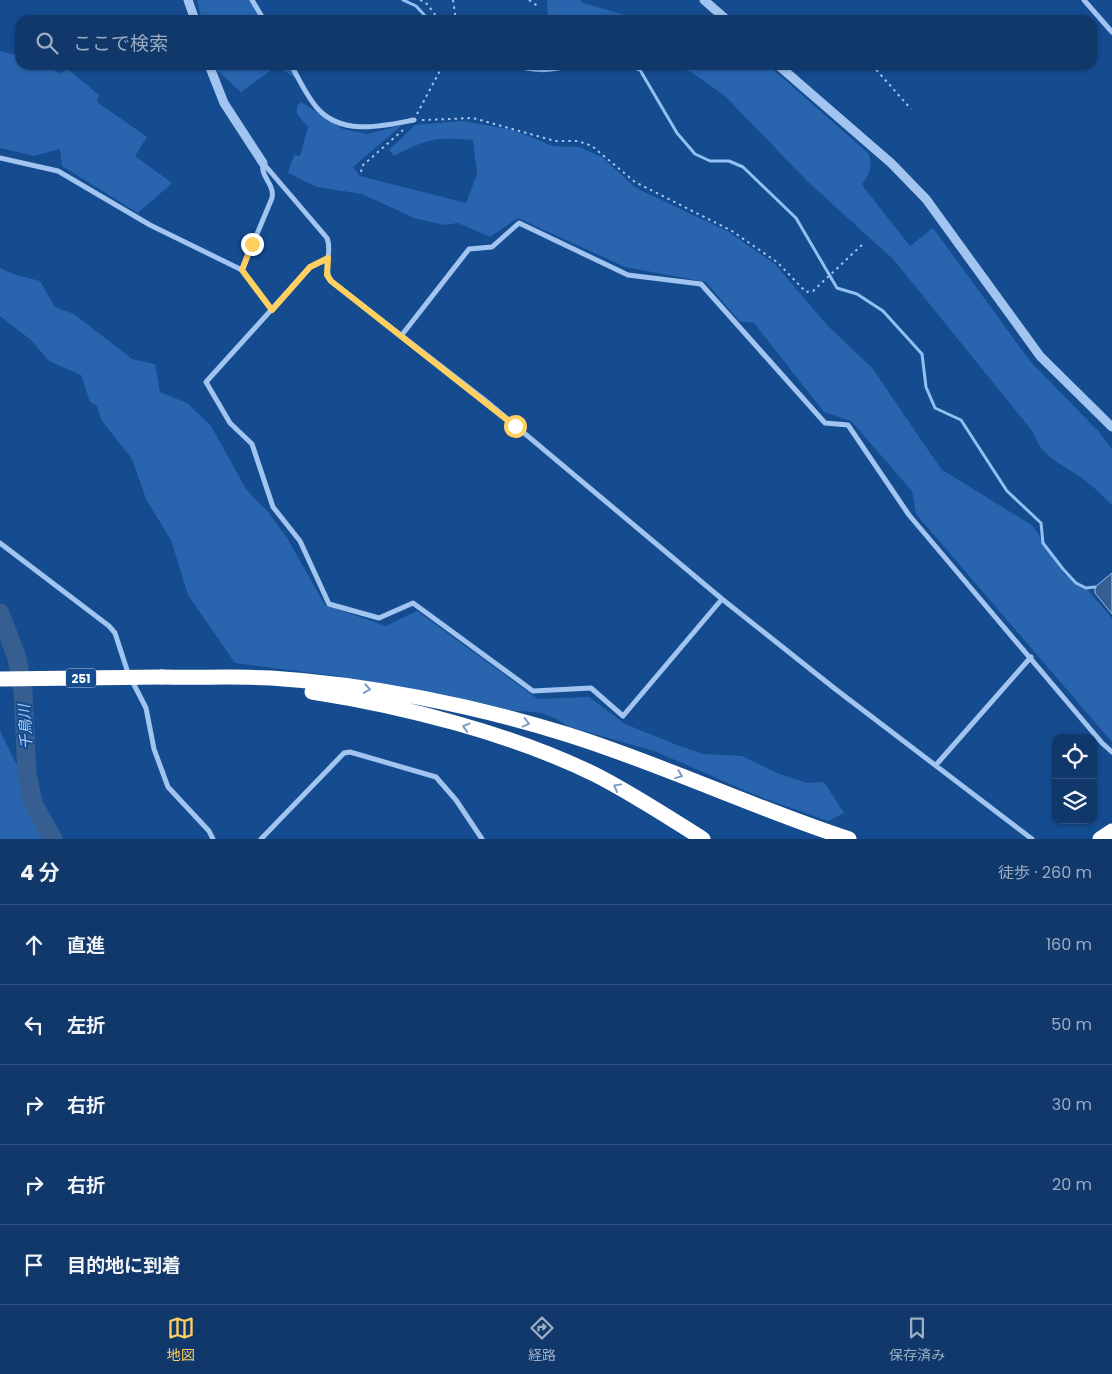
<!DOCTYPE html>
<html lang="ja">
<meta charset="utf-8">
<style>
body{margin:0;font-family:Poppins,"Noto Sans JP",sans-serif;background:#193f71;color:#f1f3f6}
.controls{position:absolute;right:15px;bottom:15px;display:grid;overflow:hidden;border-radius:10px;box-shadow:0 1px 4px #0004}
.controls button{width:45px;height:45px;display:grid;place-items:center;padding:0;border:0;border-bottom:1px solid #30527e;background:#10386b;color:#f1f3f6;font:25px sans-serif}
.stop{position:absolute;width:15px;height:15px;margin:-11px;border:4px solid #ffd060;border-radius:50%;background:#fff}
.stop.end{background:#ffd060;border-color:#fff;box-shadow:0 1px 5px #0008}
.list{margin:0;padding:0;list-style:none}
h2{display:flex;justify-content:space-between;align-items:center;height:65px;margin:0;padding:0 20px;font-size:21px}
h2 small{font-size:16px;font-weight:400;color:#9cacc1}
.list li{display:grid;grid-template-columns:32px 1fr auto;gap:15px;align-items:center;box-sizing:border-box;height:80px;padding:0 20px;border-top:1px solid #30527e}
.list b{display:block;font-size:19px;white-space:nowrap}
.list em{font-size:16px;font-style:normal;color:#9cacc1}
.icon{flex:none;width:28px;height:28px;fill:none;stroke:currentColor;stroke-width:2;stroke-linecap:round;stroke-linejoin:round}
.map{position:relative;flex:none;width:1112px;height:839px;overflow:hidden}
.search{position:absolute;background:#10386b;box-shadow:0 1px 4px #0004;left:15px;right:15px;top:15px;height:55px;display:flex;align-items:center;gap:12px;box-sizing:border-box;padding:0 18px;border-radius:15px;color:#9cacc1;font-size:19px}
.sheet{height:465px;background:#10386b}
nav{display:flex;justify-content:space-around;align-items:center;box-sizing:border-box;height:70px;border-top:1px solid #30527e;background:#10386b;font-size:14px;color:#9cacc1}
nav a{display:grid;justify-items:center;gap:2px}
nav .on{color:#ffd060}
.map>svg:first-child{display:block}
.green{fill:#2865ae}
.water{fill:#375e90;stroke:#93c0f3}
.lines{fill:none;stroke-linecap:round;stroke-linejoin:round}
.stream{stroke:#93c0f3;stroke-width:3}
.river{stroke:#375e90;stroke-width:19}
.path{stroke:#a1c5f0;stroke-width:2;stroke-dasharray:2.5 4;stroke-linecap:butt}
.minor{stroke:#a1c5f0;stroke-width:5}
.tertiary{stroke:#a1c5f0;stroke-width:9}
.motorway{stroke:#fff;stroke-width:15}
.motorway-bridge{stroke:#fff;stroke-width:15}
.oneway{stroke:#7e9cc1}
.route{stroke:#ffd060;stroke-width:6}
.labels{text-anchor:middle;dominant-baseline:central;stroke-width:4;stroke-linejoin:round;paint-order:stroke}
.shield{fill:#154b8f;stroke:#b9c9dd;stroke-width:1}
.shield-label{font-size:12px;font-weight:bold;fill:#fff}
.water-label{font-size:15px;font-style:italic;fill:#adcff7;stroke:#154b8f}
</style>
<div class="map">
<svg width="1112" height="839" viewBox="0 0 1112 839">
<rect width="100%" height="100%" fill="#154b8f"/>
<path class="green" d="M197,0H250L264,20H202Z
M547,0H581L583,3L643,20H553L548,18Z
M0,51L20,56V65H42L60,73L68,69L99,95L97,102L147,137L135,156L172,183L138,213L62,166L60,149L34,156L0,148Z
M215,65H290L300,76L294,77L277,66L241,92L217,70Z
M673,65H768L868,153C874,167 869,173 862,185L910,246L933,228L1030,361L1098,431L1112,449V505C1103,496 1093,486 1083,479C1062,463 1042,459 1033,432L894,260L807,181L725,96L691,72Z
M301,102L343,129L367,134L402,125L353,167L360,176L466,203L477,174L473,140C435,137 428,138 394,156L389,150L415,125L463,121L513,130L553,146L579,147L602,157L636,188L727,231L775,264L827,325L873,369L941,469L1033,526L1064,574L1087,589L1112,618V742L916,514L912,491L851,421L824,412L754,323L739,321L706,282L625,267L518,218L490,237L458,223L444,225L414,218L362,194L317,187L288,173L294,155L300,156L308,127L297,114V106Z
M0,268L16,275L40,281L55,307L74,314L132,359L155,364L160,392L187,403L211,426L246,489L268,512L287,538L325,605L386,626L417,611L538,699L589,697L625,724L677,745L703,754L742,756L779,774L808,783L824,782L844,813L828,821L758,796L654,751L567,726C552,714 536,711 516,711L336,676L235,663L188,595L171,540L146,499L132,459L102,421L97,406L90,402L81,375L49,361L31,340L0,316Z
M0,731L34,800L42,839H0Z"/>
<path class="water" d="M1112,573V614L1095,593V587Z"/>
<g class="lines">
<path class="stream" d="M403,0L416,6L429,20
M509,65C536,72 548,73 574,65
M625,65L640,70L677,133L695,154L710,161H729L743,167L796,218L837,288L857,294L883,311L922,354L926,387L935,408L961,420L1007,491L1041,523L1043,543L1063,569L1076,583L1086,588L1095,587"/>
<path class="river" d="M0,613L17,658L23,692L27,774L33,803L53,839"/>
<path class="path" d="M420,0L427,4L439,20
M453,0L456,20
M529,0L539,7
M872,65L911,109
M417,114L443,65
M422,120L473,118L555,141H578L592,146L635,182L732,231L777,262L806,292L813,291L864,243
M361,172L362,166L403,130"/>
<path class="minor" d="M252,0L264,20
M1084,0L1112,32
M291,65C299,79 307,97 318,109C343,136 382,126 414,120
M0,158L58,171L150,225L242,270L272,310
M263,163L327,238C333,252 322,268 331,281L486,401L722,599L834,688L1032,839
M328,259L310,267L206,382L230,423L252,444L273,507L300,541L329,604L379,618L413,603L533,691L591,688L623,716L722,599
M242,270L272,198C275,184 260,177 263,163
M401,336L469,249L492,247L519,223L628,275L701,284L825,423L848,425L909,515L1102,743L1112,752
M0,543L109,626L115,633L128,673L146,708L154,749L168,787L209,831L213,839
M936,765L1031,657
M261,839L344,753L350,752L436,777L456,800L482,839"/>
<path class="tertiary" d="M188,0L195,20
M704,0L727,20
M209,65L224,103L263,163
M778,65L891,163L926,199L1040,356L1112,427"/>
<path class="motorway" d="M162,677C198,678 235,676 271,678C367,684 477,706 569,735C664,765 754,808 849,839
M312,692C403,706 513,734 596,775C633,794 668,817 703,839
M1100,839L1112,831"/>
<path class="motorway-bridge" d="M0,679L162,677"/>
</g>
<defs><path id="oneway-chevron" d="M-2-3.5L2.5 0L-2 3.5" fill="none" stroke-width="1.6" stroke-linecap="round" stroke-linejoin="round" transform="scale(1.25)"/></defs>
<g class="oneway">
<use href="#oneway-chevron" transform="translate(367 689) rotate(9)"/>
<use href="#oneway-chevron" transform="translate(526 723) rotate(15)"/>
<use href="#oneway-chevron" transform="translate(466 727) rotate(-164)"/>
<use href="#oneway-chevron" transform="translate(679 775) rotate(22)"/>
<use href="#oneway-chevron" transform="translate(617 787) rotate(-151)"/>
</g>
<g class="lines">
<path class="route" d="M252,244L242,270L272,310L310,267L328,258L327,275L331,281L515,426"/>
</g>
<g class="labels">
<rect class="shield" x="66" y="668.5" width="30" height="19" rx="4"/>
<g class="shield-label">
<text x="81" y="678">251</text>
</g>
<g class="water-label">
<text transform="translate(25 727) rotate(-93)">千鳥川</text>
</g>
</g>
</svg>
<div class="controls">
<button><svg class="icon" aria-label="locate" viewBox="0 0 24 24"><circle cx="12" cy="12" r="6"/><path d="M12 2v4M12 18v4M2 12h4M18 12h4"/></svg></button>
<button><svg class="icon" aria-label="layers" viewBox="0 0 24 24"><path d="M12 4l9 5-9 5-9-5zM3 14l9 5 9-5"/></svg></button>
</div>
<div class="stop" style="left:515px;top:426px"></div>
<div class="stop end" style="left:252px;top:244px"></div>
<div class="search"><svg class="icon" aria-label="search" viewBox="0 0 24 24"><circle cx="10" cy="10" r="6"/><path d="M15 15l6 6"/></svg>ここで検索</div>
</div>
<section class="sheet">
<h2>4 分<small>徒歩 · 260 m</small></h2>
<ul class="list">
<li><svg class="icon" aria-label="ahead" viewBox="0 0 24 24"><path d="M12 20V5M6 11l6-6 6 6"/></svg><div><b>直進</b></div><em>160 m</em></li>
<li><svg class="icon" aria-label="left" viewBox="0 0 24 24"><path d="M17 20v-9H6M10 6l-5 5 5 5"/></svg><div><b>左折</b></div><em>50 m</em></li>
<li><svg class="icon" aria-label="right" viewBox="0 0 24 24"><path d="M7 20v-9h11M14 6l5 5-5 5"/></svg><div><b>右折</b></div><em>30 m</em></li>
<li><svg class="icon" aria-label="right" viewBox="0 0 24 24"><path d="M7 20v-9h11M14 6l5 5-5 5"/></svg><div><b>右折</b></div><em>20 m</em></li>
<li><svg class="icon" aria-label="arrive" viewBox="0 0 24 24"><path d="M6 21V4h12l-3 4 3 4H6"/></svg><div><b>目的地に到着</b></div></li>
</ul>
</section>
<nav>
<a class="on"><svg class="icon" aria-label="map" viewBox="0 0 24 24"><path d="M3 6l6-2 6 2 6-2v14l-6 2-6-2-6 2zM9 4v14M15 6v14"/></svg>地図</a>
<a><svg class="icon" aria-label="directions" viewBox="0 0 24 24"><path d="M12 3l9 9-9 9-9-9zM9 14v-3h6M13 9l2 2-2 2"/></svg>経路</a>
<a><svg class="icon" aria-label="saved" viewBox="0 0 24 24"><path d="M7 4h10v16l-5-4-5 4z"/></svg>保存済み</a>
</nav>
